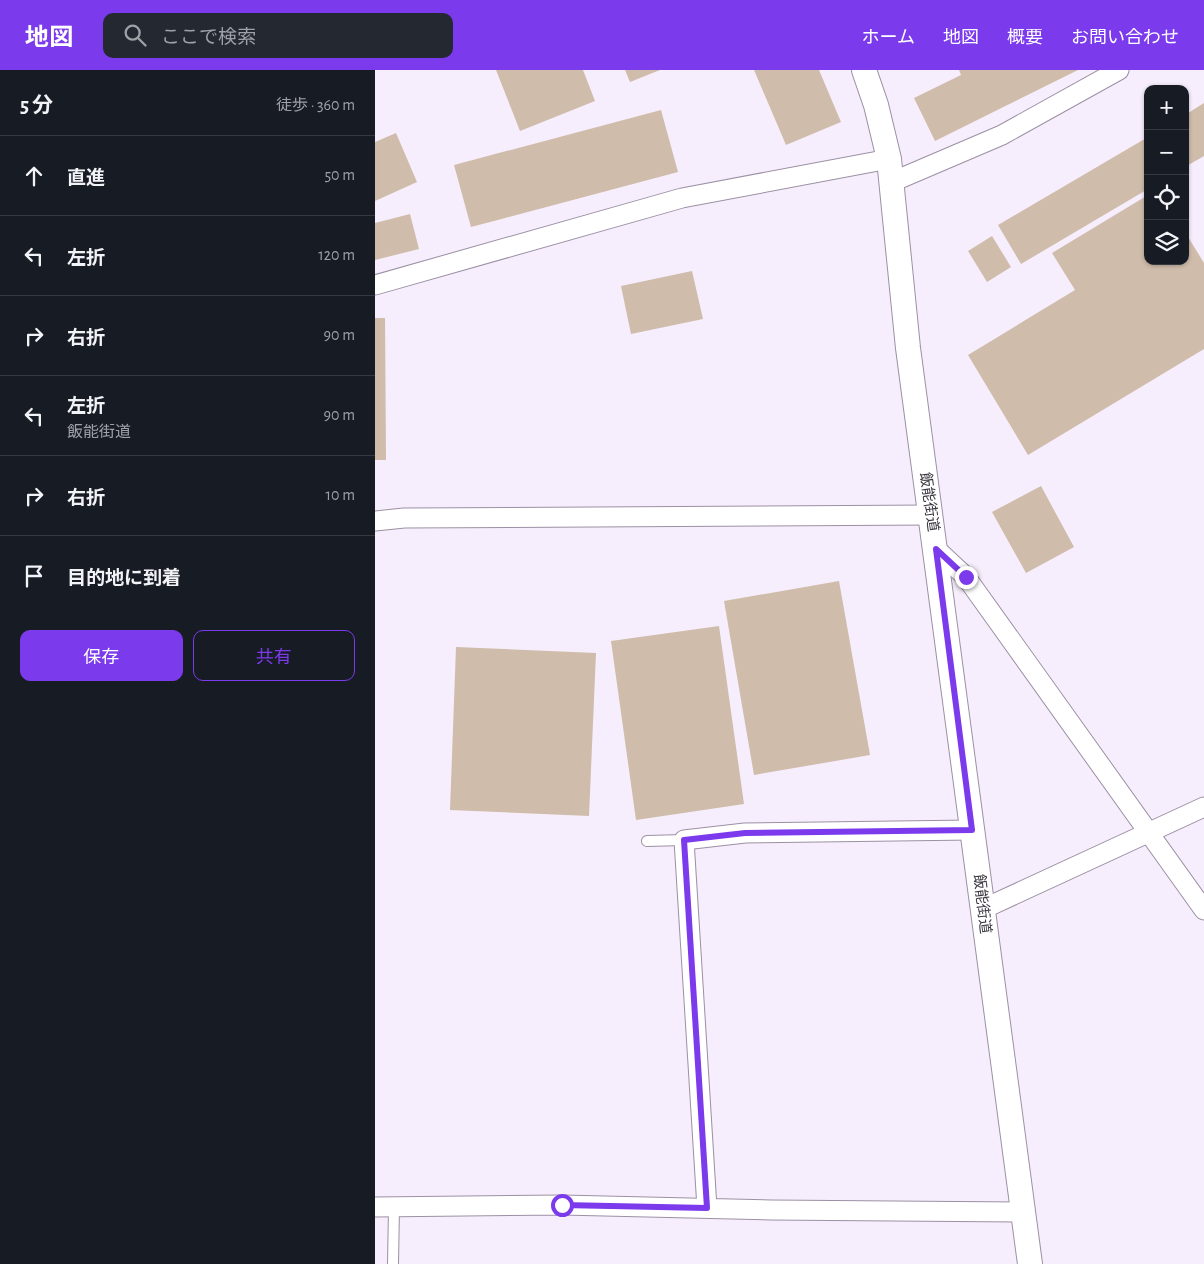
<!DOCTYPE html>
<html lang="ja">
<meta charset="utf-8">
<style>
body{margin:0;font-family:"Alegreya Sans","Noto Sans JP",sans-serif;background:#242831;color:#f1f3f6}
.controls{position:absolute;right:15px;top:15px;display:grid;overflow:hidden;border-radius:10px;box-shadow:0 1px 4px #0004}
.controls button{width:45px;height:45px;display:grid;place-items:center;padding:0;border:0;border-bottom:1px solid #363941;background:#171b24;color:#f1f3f6;font:25px sans-serif}
.stop{position:absolute;width:15px;height:15px;margin:-11px;border:4px solid #7c3aed;border-radius:50%;background:#fff}
.stop.end{background:#7c3aed;border-color:#fff;box-shadow:0 1px 5px #0008}
.list{margin:0;padding:0;list-style:none}
h2{display:flex;justify-content:space-between;align-items:center;height:65px;margin:0;padding:0 20px;font-size:21px}
h2 small{font-size:16px;font-weight:400;color:#9ea1a6}
.list li{display:grid;grid-template-columns:32px 1fr auto;gap:15px;align-items:center;box-sizing:border-box;height:80px;padding:0 20px;border-top:1px solid #363941}
.list b{display:block;font-size:19px;white-space:nowrap}
.list p{margin:0;font-size:16px;white-space:nowrap;color:#9ea1a6}
.list em{font-size:16px;font-style:normal;color:#9ea1a6}
.actions{display:flex;gap:10px;padding:15px 20px}
.actions a{flex:1;padding:11px 0;border:1px solid #7c3aed;border-radius:10px;text-align:center;font-size:18px;color:#7c3aed}
.actions .main{background:#7c3aed;color:#fff}
.icon{flex:none;width:28px;height:28px;fill:none;stroke:currentColor;stroke-width:2;stroke-linecap:round;stroke-linejoin:round}
.map{position:relative;flex:none;width:829px;height:1194px;overflow:hidden}
header{display:flex;align-items:center;gap:30px;box-sizing:border-box;height:70px;padding:0 25px;background:#7c3aed;color:#fff}
header strong{font-size:24px}
nav{display:flex;gap:28px;margin-inline-start:auto;font-size:18px}
.search{width:350px;height:45px;background:#242831;display:flex;align-items:center;gap:12px;box-sizing:border-box;padding:0 18px;border-radius:10px;color:#9ea1a6;font-size:19px}
main{display:flex}
aside{flex:1;background:#171b24}
.map>svg:first-child{display:block}
.building{fill:#d0bcab}
.lines{fill:none;stroke-linecap:round;stroke-linejoin:round}
.service-casing{stroke:#9c90a4;stroke-width:12}
.minor-casing{stroke:#9c90a4;stroke-width:21}
.tertiary-casing{stroke:#9c90a4;stroke-width:26}
.service{stroke:#fff;stroke-width:10}
.minor{stroke:#fff;stroke-width:19}
.tertiary{stroke:#fff;stroke-width:24}
.route{stroke:#7c3aed;stroke-width:6}
.labels{text-anchor:middle;dominant-baseline:central;stroke-width:4.5;stroke-linejoin:round;paint-order:stroke}
.street-label{font-size:15px;fill:#3c3740;stroke:#fff}
</style>
<header>
<strong>地図</strong>
<div class="search"><svg class="icon" aria-label="search" viewBox="0 0 24 24"><circle cx="10" cy="10" r="6"/><path d="M15 15l6 6"/></svg>ここで検索</div>
<nav><a>ホーム</a><a>地図</a><a>概要</a><a>お問い合わせ</a></nav>
</header>
<main>
<aside>
<h2>5 分<small>徒歩 · 360 m</small></h2>
<ul class="list">
<li><svg class="icon" aria-label="ahead" viewBox="0 0 24 24"><path d="M12 20V5M6 11l6-6 6 6"/></svg><div><b>直進</b></div><em>50 m</em></li>
<li><svg class="icon" aria-label="left" viewBox="0 0 24 24"><path d="M17 20v-9H6M10 6l-5 5 5 5"/></svg><div><b>左折</b></div><em>120 m</em></li>
<li><svg class="icon" aria-label="right" viewBox="0 0 24 24"><path d="M7 20v-9h11M14 6l5 5-5 5"/></svg><div><b>右折</b></div><em>90 m</em></li>
<li><svg class="icon" aria-label="left" viewBox="0 0 24 24"><path d="M17 20v-9H6M10 6l-5 5 5 5"/></svg><div><b>左折</b><p>飯能街道</p></div><em>90 m</em></li>
<li><svg class="icon" aria-label="right" viewBox="0 0 24 24"><path d="M7 20v-9h11M14 6l5 5-5 5"/></svg><div><b>右折</b></div><em>10 m</em></li>
<li><svg class="icon" aria-label="arrive" viewBox="0 0 24 24"><path d="M6 21V4h12l-3 4 3 4H6"/></svg><div><b>目的地に到着</b></div></li>
</ul>
<div class="actions"><a class="main">保存</a><a>共有</a></div>
</aside>
<div class="map">
<svg width="829" height="1194" viewBox="0 0 829 1194">
<rect width="100%" height="100%" fill="#f6eefc"/>
<path class="building" d="M121,0H208L220,31L145,61Z
M250,0H285L255,12Z
M379,0H444L466,52L411,75Z
M584,0H703L560,71L539,28L586,5Z
M829,33V86L810,97V45Z
M286,40L303,102L96,157L79,95Z
M21,63L42,112L0,131V72Z
M773,67V119L646,194L623,155Z
M773,125V191H810V162L829,193V279L653,385L593,285L700,220L677,183Z
M35,144L44,179L0,190V153Z
M617,166L636,197L612,212L593,181Z
M317,201L328,249L256,264L246,216Z
M0,248H10L11,390H0Z
M666,416L699,477L651,503L617,442Z
M464,511L495,685L379,705L349,531Z
M344,556L369,734L261,750L236,571Z
M81,577L221,583L214,746L75,740Z"/>
<g class="lines">
<g class="service-casing">
<path id="service" d="M272,771L309,770
M18,1194L19,1137"/>
</g>
<g class="minor-casing">
<path id="minor" d="M517,112L627,65L744,0
M0,215L307,128L514,89
M0,451L29,448L556,445
M561,479L591,507L829,840
M608,839L829,737
M0,1137L187,1135L396,1140L648,1142
M332,1138L309,770L370,763L597,760"/>
</g>
<g class="tertiary-casing">
<path id="tertiary" d="M489,0L501,35L514,89L533,278L655,1194"/>
</g>
<use href="#service" class="service"/>
<use href="#minor" class="minor"/>
<use href="#tertiary" class="tertiary"/>
</g>
<g class="lines">
<path class="route" d="M187,1135L332,1138L309,770L370,763L597,760L561,479L591,507"/>
</g>
<g class="labels">
<g class="street-label">
<text transform="translate(554 432) rotate(82)">飯能街道</text>
<text transform="translate(607 834) rotate(83)">飯能街道</text>
</g>
</g>
</svg>
<div class="controls">
<button>+</button>
<button>−</button>
<button><svg class="icon" aria-label="locate" viewBox="0 0 24 24"><circle cx="12" cy="12" r="6"/><path d="M12 2v4M12 18v4M2 12h4M18 12h4"/></svg></button>
<button><svg class="icon" aria-label="layers" viewBox="0 0 24 24"><path d="M12 4l9 5-9 5-9-5zM3 14l9 5 9-5"/></svg></button>
</div>
<div class="stop" style="left:187px;top:1135px"></div>
<div class="stop end" style="left:591px;top:507px"></div>
</div>
</main>
